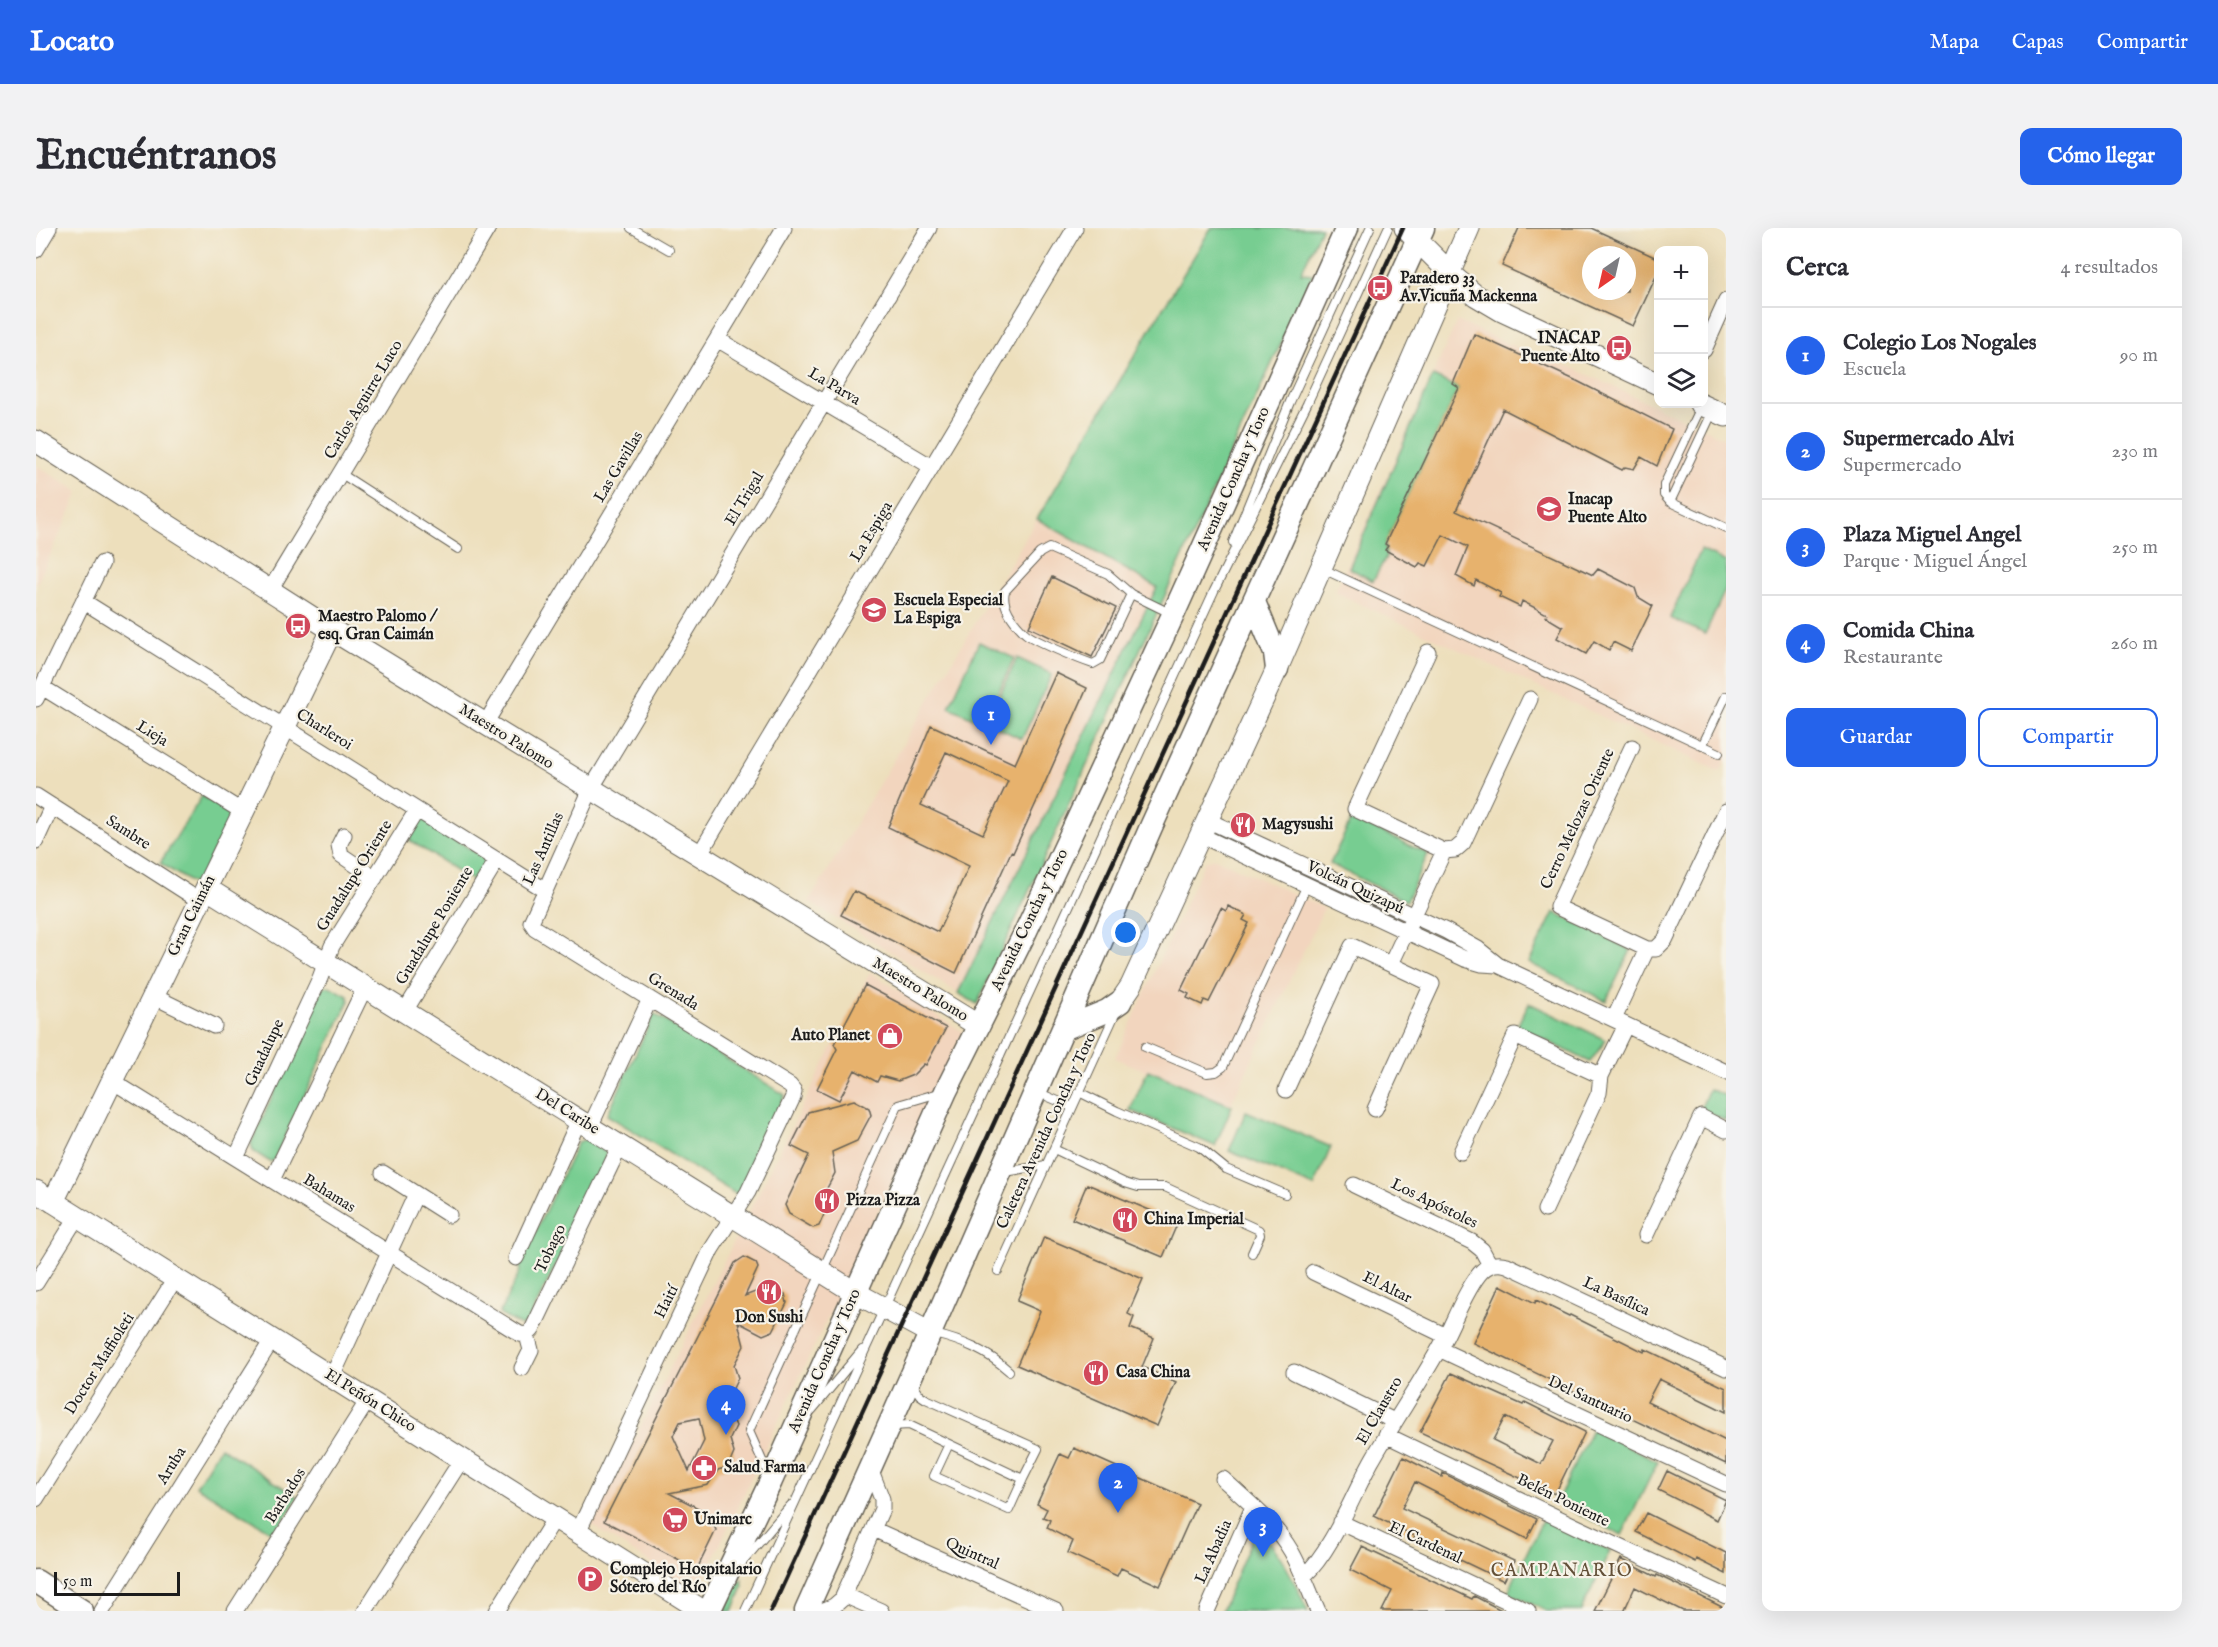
<!DOCTYPE html>
<html lang="es">
<meta charset="utf-8">
<style>
body{margin:0;font-family:"IM FELL English",serif;background:#f2f2f3;color:#2b2b33}
.controls{position:absolute;right:18px;top:18px;display:grid;overflow:hidden;border-radius:12px;box-shadow:0 6px 24px #0002}
.controls button{width:54px;height:54px;display:grid;place-items:center;padding:0;border:0;border-bottom:2px solid #e1e1e2;background:#fff;color:#2b2b33;font:30px sans-serif}
.compass{position:absolute;left:1546px;top:18px;width:54px;height:54px;border-radius:50%;background:#fff;box-shadow:0 6px 24px #0002;rotate:214deg}
.scale{position:absolute;left:18px;bottom:15px;width:126px;box-sizing:border-box;padding-left:6px;border:3px solid #1c1c1c;border-top:0;font-size:16px;line-height:21px;white-space:nowrap;color:#1c1c1c;-webkit-text-stroke:4px #f7f3e8;paint-order:stroke}
.you{position:absolute;left:1090px;top:705px;width:21px;height:21px;margin:-15px;border:4px solid #fff;border-radius:50%;background:#1a73e8;box-shadow:0 0 0 9px #1a73e833}
.badge{display:grid;place-items:center;width:39px;height:39px;border-radius:50%;background:#2563eb;color:#fff;font-size:20px;font-weight:700}
.pin{position:absolute;translate:-50% -50px;filter:drop-shadow(0 2px 3px #0008)}
.pin::after{content:'';position:absolute;top:32px;width:21px;height:18px;background:inherit;clip-path:polygon(0 0,100% 0,50% 100%)}
.list{margin:0;padding:0;list-style:none}
h2{display:flex;justify-content:space-between;align-items:center;height:78px;margin:0;padding:0 24px;font-size:26px}
h2 small{font-size:20px;font-weight:400;color:#7c7c81}
.list li{display:grid;grid-template-columns:39px 1fr auto;gap:18px;align-items:center;box-sizing:border-box;height:96px;padding:0 24px;border-top:2px solid #e1e1e2}
.list b{display:block;font-size:22px;white-space:nowrap}
.list p{margin:0;font-size:20px;white-space:nowrap;color:#7c7c81}
.list em{font-size:20px;font-style:normal;color:#7c7c81}
.actions{display:flex;gap:12px;padding:18px 24px}
.actions a{flex:1;padding:14px 0;border:2px solid #2563eb;border-radius:12px;text-align:center;font-size:21px;color:#2563eb}
.actions .main{background:#2563eb;color:#fff}
.icon{flex:none;width:33px;height:33px;fill:none;stroke:currentColor;stroke-width:2;stroke-linecap:round;stroke-linejoin:round}
.map{position:relative;flex:none;width:1690px;height:1383px;overflow:hidden;border-radius:12px}
header{display:flex;align-items:center;gap:36px;box-sizing:border-box;height:84px;padding:0 30px;background:#2563eb;color:#fff}
header strong{font-size:28px}
nav{display:flex;gap:33px;margin-inline-start:auto;font-size:21px}
.intro{display:flex;align-items:center;justify-content:space-between;box-sizing:border-box;height:144px;padding:0 36px}
h1{margin:0;font-size:42px}
.button{padding:15px 27px;border-radius:12px;background:#2563eb;color:#fff;font-size:21px;font-weight:700}
main{display:flex;gap:36px;padding:0 36px}
aside{flex:1;background:#fff;border-radius:12px;box-shadow:0 6px 24px #0002}
.map>svg:first-child{display:block}
.built{fill:#f2d5be}
.green{fill:#77cd91;stroke:#4a7456;stroke-width:1.5}
.building{fill:#e7b26d;fill-rule:evenodd}
.lines{fill:none;stroke-linecap:round;stroke-linejoin:round}
.lane-casing{stroke:#656054;stroke-width:10}
.street-casing{stroke:#656054;stroke-width:17}
.secondary-casing{stroke:#656054;stroke-width:23}
.primary-casing{stroke:#656054;stroke-width:25}
.lane{stroke:#fff;stroke-width:8}
.street{stroke:#fff;stroke-width:15}
.secondary{stroke:#fff;stroke-width:21}
.primary{stroke:#fff;stroke-width:22}
.rail{stroke:#1c1c1c;stroke-width:4.5}
.labels{text-anchor:middle;dominant-baseline:central;stroke-width:4.5;stroke-linejoin:round;paint-order:stroke}
.poi-label{font-size:16px;font-weight:bold;fill:#1c1c1c;stroke:#f7f3e8;text-anchor:start}
.street-label{font-size:16px;fill:#1c1c1c;stroke:#f7f3e8}
.neighbourhood-label{font-size:18px;letter-spacing:1.5px;fill:#635038;stroke:#f7f3e8}
</style>
<header>
<strong>Locato</strong>
<nav><a>Mapa</a><a>Capas</a><a>Compartir</a></nav>
</header>
<div class="intro"><h1>Encuéntranos</h1><a class="button">Cómo llegar</a></div>
<main>
<div class="map">
<svg width="1690" height="1383" viewBox="0 0 1690 1383">
<rect width="100%" height="100%" fill="#f7f3e8"/>
<filter id="ink" filterUnits="userSpaceOnUse"><feTurbulence type="fractalNoise" baseFrequency=".0167" numOctaves="2"/><feDisplacementMap in="SourceGraphic" scale="12" xChannelSelector="R" yChannelSelector="G"/><feConvolveMatrix kernelMatrix="1 2 1 2 8 2 1 2 1" color-interpolation-filters="sRGB"/></filter>
<filter id="wash" filterUnits="userSpaceOnUse"><feTurbulence type="fractalNoise" baseFrequency=".008" numOctaves="4" result="noise"/><feDisplacementMap in="SourceGraphic" scale="24" xChannelSelector="R" yChannelSelector="G"/><feGaussianBlur stdDeviation="1.35" result="paint"/><feColorMatrix in="noise" values="0 0 0 0 0 0 0 0 0 0 0 0 0 0 0 0 0 1.4 0 .05"/><feComposite in="paint" operator="in"/></filter>
<g filter="url(#wash)">
<rect width="100%" height="100%" fill="#eddfbc"/>
<path class="built" d="M1421,93L1503,130L1535,139L1690,211V532L1684,544L1299,364Z
M0,237L43,264L0,358Z
M1001,291L1121,359L922,765L773,674Z
M1179,630L1288,680L1194,878L1079,830L1169,633Z
M834,744L927,804L661,1365L555,1297Z"/>
<path class="green" d="M1175,0H1285L1265,45L1277,46L941,776L922,765L1121,359L1001,291Z
M1397,148L1423,160L1349,316L1350,329L1337,353L1313,340Z
M1665,322L1690,334V360L1669,406L1634,390Z
M943,414L978,430L948,495L913,479Z
M981,430L1016,446L986,511L951,495Z
M166,568L196,587L160,658L124,635Z
M386,590L450,631V639L440,655L373,612Z
M1316,590L1392,626L1370,673L1294,636Z
M1518,684L1595,722L1570,773L1493,735Z
M293,758L312,768L313,773L238,932L234,934L217,923L215,915L286,760Z
M1493,775L1570,812L1554,834L1481,798Z
M618,786L749,867L703,968L571,887Z
M1112,842L1196,878L1179,918L1094,882Z
M1673,861L1690,868V893L1664,881Z
M1210,883L1295,919L1278,959L1193,923Z
M550,911L570,924L571,933L492,1094L485,1098L463,1086L485,1041L483,1038L542,914Z
M1556,1201L1622,1233L1586,1307L1520,1275Z
M184,1219L262,1269L239,1306L160,1258Z
M1507,1291L1574,1323L1545,1383H1510L1472,1364Z
M1221,1299C1245,1324 1258,1352 1272,1383H1185Z
M706,1351L707,1359L697,1383H689L701,1356Z"/>
<g id="blocks">
<path class="building" d="M1483,0H1555L1623,31V42L1597,98L1466,38ZM1555,27H1591V63H1555Z
M1438,106L1541,153L1636,201L1621,238L1605,229L1598,241L1589,239L1586,242L1467,181L1420,283L1557,347L1562,341L1599,360L1602,369L1617,378L1595,423L1577,414L1573,422L1558,413L1550,426L1521,410L1527,399L1510,389L1511,386L1486,373L1484,379L1463,369L1465,365L1440,352L1438,358L1420,348L1432,319L1407,307L1391,338L1384,335L1381,339L1349,322L1352,318L1349,316L1423,160L1417,156Z
M1016,349L1080,380L1056,429L993,399Z
M1020,445L1051,460L1000,575L977,625L975,624L920,745L805,687L818,663L902,704L933,638L852,599L895,497L979,536ZM910,524L972,553L947,606L885,577Z
M1192,678L1210,687L1207,692L1213,695L1173,774L1168,772L1166,777L1151,770L1153,766L1145,762L1185,680L1190,683Z
M829,757L910,800L890,837L888,836L877,847L862,853L844,848L841,854L819,842L803,872L781,861L801,821L798,816Z
M818,872L833,880L835,887L821,913L796,924L799,945L789,964L793,975L783,998L777,1000L753,986L749,977L773,927L755,918L772,884Z
M1051,956L1142,994L1127,1029L1036,991Z
M1008,1009L1107,1051L1092,1086L1098,1089L1094,1100L1118,1110L1106,1139L1140,1154L1121,1198L981,1137L1004,1083L981,1073Z
M708,1029L720,1035L722,1040L709,1068L735,1058L749,1066L751,1075L737,1103L727,1107L702,1094L708,1118L698,1137L702,1150L686,1183L695,1186L700,1198L694,1211L698,1225L692,1239L682,1242L672,1257L633,1265L672,1285L680,1302L661,1341L568,1293L699,1035ZM663,1190L668,1213L653,1243L637,1208L644,1194Z
M1464,1057L1499,1075L1500,1072L1533,1088L1534,1087L1608,1124L1609,1121L1690,1160V1184L1623,1151L1611,1174L1690,1213V1236L1437,1115Z
M1415,1145L1487,1177L1489,1174L1549,1204L1519,1266L1384,1204ZM1469,1189L1517,1213L1505,1236L1457,1212Z
M1038,1220L1161,1275L1124,1358L1085,1340L1081,1348L1032,1325L1037,1313L1011,1300L1014,1292L1007,1289L1011,1281L1001,1276L1024,1226L1033,1230Z
M1367,1229L1406,1249L1407,1245L1501,1291L1491,1311L1379,1254L1366,1280L1478,1333L1468,1353L1378,1310L1379,1308L1338,1288Z
M1631,1243L1690,1272L1681,1292L1622,1262Z
M1610,1285L1690,1325V1346L1660,1331L1659,1334L1600,1304Z
M1326,1319L1436,1371L1438,1368L1467,1383H1346L1356,1363L1314,1342Z
M1585,1331L1620,1349L1621,1347L1644,1358L1690,1381V1383H1647L1599,1359L1588,1383H1559Z"/>
</g>
</g>
<g filter="url(#ink)">
<use href="#blocks" fill-opacity="0" stroke="#656054" stroke-width="1.5"/>
<g class="lines">
<g class="lane-casing">
<path id="lane" d="M595,0L633,22
M1666,177L1628,257V267L1634,274L1690,300
M304,245L422,321
M1634,274L1677,183
M1197,314L1254,174L1334,0
M1287,341L1683,525
M1095,366L1064,432L1057,436C1045,432 995,412 988,404C978,394 965,378 969,363L1004,325L1013,320L1072,346L1095,366L1136,386
M1666,518L1690,468
M1109,819L1171,845L1180,844L1187,839L1271,657
M1001,864L1036,879
M1043,864L1081,883L1163,919L1190,941L1249,966
M1018,921L1089,955L1102,959H1129L1223,1002L1224,1007L1216,1025
M969,944L1010,937
M962,1043L1080,784
M898,1106C927,1113 951,1123 973,1143
M776,1182L826,1122
M856,1198L873,1197L987,1251L1002,1221L890,1171L884,1167L876,1156
M913,1216L898,1248L973,1282L987,1251
M733,1248L713,1203L862,877L903,865
M705,1336L755,1277
M709,1383L1178,363L1271,176L1352,0"/>
</g>
<g class="street-casing">
<path id="street" d="M0,22L13,0
M681,111L896,239
M1668,122L1690,73
M234,362L452,0
M47,373L509,662
M1392,424L1319,581L1408,623L1419,622L1427,615L1494,471
M6,459L207,584
M0,471L66,335
M449,496L748,0
M1596,519L1521,679L1611,721H1620L1629,712L1690,583
M0,568L164,673
M1171,592L1410,703L1442,721L1462,737L1690,844
M308,607L303,617L305,627L339,650
M1164,607L1429,731L1446,736L1462,737
M0,613L16,578
M663,627L1039,0
M1355,736L1408,623
M117,768L178,798
M369,783L461,632
M1578,791L1611,721
M76,853L484,1106L491,1107
M1250,862L1316,718L1396,756L1339,881
M554,899L614,771
M1425,924L1479,808L1565,848
M200,930L284,750L296,718L381,582
M347,945L413,987
M236,952L329,759
M1318,957L1436,1014L1446,1022L1454,1037
M1509,982L1563,865L1565,848L1590,797
M1610,1007L1665,889L1690,902
M480,1030L543,892
M1277,1044L1410,1108
M0,1055L41,989
M491,1107L496,1102L584,918
M1403,1121L1690,1256
M486,1140L495,1122L491,1107
M1258,1144L1358,1193
M296,1149L380,966
M1350,1207L1541,1299L1690,1368
M1187,1251C1211,1273 1238,1294 1255,1323C1266,1342 1273,1363 1282,1383
M0,1271L139,1051
M1304,1294L1492,1383
M837,1301L1020,1383
M542,1304L675,1022L712,964L757,869L758,863L754,858L499,700L495,694L555,561L893,0
M1268,1348C1295,1324 1317,1267 1335,1234C1358,1193 1386,1153 1408,1112C1418,1093 1432,1057 1446,1043C1453,1036 1461,1034 1471,1037L1690,1140
M808,1367L845,1383
M66,1383L236,1112
M199,1383L332,1172
M329,1383L426,1231
M461,1383L519,1290
M786,1383L798,1378L806,1371L846,1281V1271L834,1240
M1171,1383L1217,1279"/>
</g>
<g class="secondary-casing">
<path id="secondary" d="M1369,0L1419,50L1439,67L1466,83L1622,156
M1664,176L1690,188
M0,213L296,402L943,798
M170,660L820,1065L894,1105
M1084,774L1095,758L1241,441L1433,0
M0,963L667,1383
M17,974L296,402"/>
</g>
<g class="primary-casing">
<path id="primary" d="M1218,374L1239,425L1241,441
M1027,801L1071,783L1084,774
M0,1353L46,1383
M673,1383L735,1253L910,863L988,707L1137,387L1311,0
M770,1383L885,1126L1115,599L1387,0"/>
</g>
<use href="#lane" class="lane"/>
<use href="#street" class="street"/>
<use href="#secondary" class="secondary"/>
<use href="#primary" class="primary"/>
<path class="rail" d="M735,1383L1367,0"/>
</g>
</g>
<defs>
<g id="bus-disc" transform="scale(1.35)"><circle r="9.5" fill="#d1495b" stroke="#f7f3e8"/><path d="M-5-6H5V4H4V6H2V4H-2V6H-4V4H-5ZM-3.5-4V0h7V-4ZM-3.5 1.2v1.5H-2V1.2ZM2 1.2v1.5H3.5V1.2Z" fill="#fff"/></g>
<g id="university-disc" transform="scale(1.35)"><circle r="9.5" fill="#d1495b" stroke="#f7f3e8"/><path d="M0-5L7-2L0 1L-7-2ZM-4 1L0 2.5L4 1V4Q0 6-4 4Z" fill="#fff"/></g>
<g id="school-disc" transform="scale(1.35)"><circle r="9.5" fill="#d1495b" stroke="#f7f3e8"/><path d="M0-5L7-2L0 1L-7-2ZM-4 1L0 2.5L4 1V4Q0 6-4 4Z" fill="#fff"/></g>
<g id="restaurant-disc" transform="scale(1.35)"><circle r="9.5" fill="#d1495b" stroke="#f7f3e8"/><path d="M-5-6h1v4h1v-4h1v4h1v-4h1v5L-1.5 .5V6h-2V.5L-5-1ZM5-6V6H3V1.5H1.5Q1.5-4 5-6Z" fill="#fff"/></g>
<g id="shop-disc" transform="scale(1.35)"><circle r="9.5" fill="#d1495b" stroke="#f7f3e8"/><path d="M-5-2.5h2.3a2.7 3.5 0 0 1 5.4 0H5L5.5 6h-11ZM-1.5-2.5h3a1.5 2.3 0 0 0-3 0Z" fill="#fff"/></g>
<g id="pharmacy-disc" transform="scale(1.35)"><circle r="9.5" fill="#d1495b" stroke="#f7f3e8"/><path d="M-2-6h4v4h4v4h-4v4h-4v-4h-4v-4h4Z" fill="#fff"/></g>
<g id="supermarket-disc" transform="scale(1.35)"><circle r="9.5" fill="#d1495b" stroke="#f7f3e8"/><path d="M-6-5.5h2.5l.6 2H6L4.5 2H-2.5L-4.4-4H-6ZM-1.5 3.2a1.3 1.3 0 1 0 .1 0ZM3 3.2a1.3 1.3 0 1 0 .1 0Z" fill="#fff"/></g>
<g id="parking-disc" transform="scale(1.35)"><circle r="9.5" fill="#d1495b" stroke="#f7f3e8"/><path d="M-3.5-5.5H1a3.5 3.5 0 0 1 0 7H-1V5.5H-3.5ZM-1-3.4V-.6H.8a1.4 1.4 0 0 0 0-2.8Z" fill="#fff"/></g>
</defs>
<g fill-rule="evenodd">
<use href="#bus-disc" x="1344" y="60"/>
<use href="#bus-disc" x="1583" y="120"/>
<use href="#university-disc" x="1513" y="281"/>
<use href="#school-disc" x="838" y="382"/>
<use href="#bus-disc" x="262" y="398"/>
<use href="#restaurant-disc" x="1207" y="597"/>
<use href="#shop-disc" x="854" y="808"/>
<use href="#restaurant-disc" x="791" y="973"/>
<use href="#restaurant-disc" x="1089" y="992"/>
<use href="#restaurant-disc" x="733" y="1064"/>
<use href="#restaurant-disc" x="1060" y="1145"/>
<use href="#pharmacy-disc" x="668" y="1240"/>
<use href="#supermarket-disc" x="639" y="1292"/>
<use href="#parking-disc" x="554" y="1351"/>
</g>
<g class="labels">
<g class="poi-label">
<text x="1364" y="51">Paradero 33<tspan x="1364" dy="18">Av.Vicuña Mackenna</tspan></text>
<text x="1564" y="111" text-anchor="end">INACAP<tspan x="1564" dy="18">Puente Alto</tspan></text>
<text x="1532" y="272">Inacap<tspan x="1532" dy="18">Puente Alto</tspan></text>
<text x="858" y="373">Escuela Especial<tspan x="858" dy="18">La Espiga</tspan></text>
<text x="282" y="389">Maestro Palomo /<tspan x="282" dy="18">esq. Gran Caimán</tspan></text>
<text x="1226" y="597">Magysushi</text>
<text x="834" y="808" text-anchor="end">Auto Planet</text>
<text x="810" y="973">Pizza Pizza</text>
<text x="1108" y="992">China Imperial</text>
<text x="733" y="1090" text-anchor="middle">Don Sushi</text>
<text x="1080" y="1145">Casa China</text>
<text x="688" y="1240">Salud Farma</text>
<text x="658" y="1292">Unimarc</text>
<text x="574" y="1342">Complejo Hospitalario<tspan x="574" dy="18">Sótero del Río</tspan></text>
</g>
<g class="street-label">
<text transform="translate(798 159) rotate(31)">La Parva</text>
<text transform="translate(328 172) rotate(-59)">Carlos Aguirre Luco</text>
<text transform="translate(583 239) rotate(-59)">Las Gavillas</text>
<text transform="translate(1198 251) rotate(-66)">Avenida Concha y Toro</text>
<text transform="translate(709 271) rotate(-59)">El Trigal</text>
<text transform="translate(836 304) rotate(-59)">La Espiga</text>
<text transform="translate(288 502) rotate(32)">Charleroi</text>
<text transform="translate(116 506) rotate(32)">Lieja</text>
<text transform="translate(470 509) rotate(32)">Maestro Palomo</text>
<text transform="translate(1542 591) rotate(-65)">Cerro Melozas Oriente</text>
<text transform="translate(92 605) rotate(33)">Sambre</text>
<text transform="translate(508 621) rotate(-66)">Las Antillas</text>
<text transform="translate(319 648) rotate(-58)">Guadalupe Oriente</text>
<text transform="translate(1319 660) rotate(25)">Volcán Quizapú</text>
<text transform="translate(156 688) rotate(-64)">Gran Caimán</text>
<text transform="translate(994 692) rotate(-64)">Avenida Concha y Toro</text>
<text transform="translate(399 698) rotate(-59)">Guadalupe Poniente</text>
<text transform="translate(884 762) rotate(31)">Maestro Palomo</text>
<text transform="translate(637 764) rotate(32)">Grenada</text>
<text transform="translate(229 825) rotate(-65)">Guadalupe</text>
<text transform="translate(531 884) rotate(32)">Del Caribe</text>
<text transform="translate(1011 903) rotate(-65)">Caletera Avenida Concha y Toro</text>
<text transform="translate(293 966) rotate(32)">Bahamas</text>
<text transform="translate(1398 976) rotate(26)">Los Apóstoles</text>
<text transform="translate(515 1021) rotate(-65)">Tobago</text>
<text transform="translate(1351 1060) rotate(26)">El Altar</text>
<text transform="translate(1580 1069) rotate(25)">La Basílica</text>
<text transform="translate(631 1074) rotate(-64)">Haití</text>
<text transform="translate(789 1133) rotate(-66)">Avenida Concha y Toro</text>
<text transform="translate(64 1136) rotate(-58)">Doctor Maffioleti</text>
<text transform="translate(1554 1172) rotate(25)">Del Santuario</text>
<text transform="translate(334 1173) rotate(32)">El Peñón Chico</text>
<text transform="translate(1344 1183) rotate(-60)">El Claustro</text>
<text transform="translate(136 1238) rotate(-58)">Aruba</text>
<text transform="translate(250 1268) rotate(-58)">Barbados</text>
<text transform="translate(1527 1273) rotate(26)">Belén Poniente</text>
<text transform="translate(1389 1315) rotate(25)">El Cardenal</text>
<text transform="translate(1178 1324) rotate(-66)">La Abadia</text>
<text transform="translate(936 1326) rotate(24)">Quintral</text>
</g>
<g class="neighbourhood-label">
<text x="1526" y="1343">CAMPANARIO</text>
</g>
</g>
</svg>
<div class="controls">
<button>+</button>
<button>−</button>
<button><svg class="icon" aria-label="layers" viewBox="0 0 24 24"><path d="M12 4l9 5-9 5-9-5zM3 14l9 5 9-5"/></svg></button>
</div>
<svg class="compass" viewBox="-18 -18 36 36"><path d="M0-13l5 13h-10z" fill="#e53935"/><path d="M0 13l5-13h-10z" fill="#7c7c81"/></svg>
<div class="scale">50 m</div>
<div class="you"></div>
<div class="pin badge" style="left:955px;top:517px">1</div>
<div class="pin badge" style="left:1082px;top:1285px">2</div>
<div class="pin badge" style="left:1227px;top:1329px">3</div>
<div class="pin badge" style="left:690px;top:1207px">4</div>
</div>
<aside>
<h2>Cerca<small>4 resultados</small></h2>
<ul class="list">
<li><span class="badge">1</span><div><b>Colegio Los Nogales</b><p>Escuela</p></div><em>90 m</em></li>
<li><span class="badge">2</span><div><b>Supermercado Alvi</b><p>Supermercado</p></div><em>230 m</em></li>
<li><span class="badge">3</span><div><b>Plaza Miguel Angel</b><p>Parque · Miguel Ángel</p></div><em>250 m</em></li>
<li><span class="badge">4</span><div><b>Comida China</b><p>Restaurante</p></div><em>260 m</em></li>
</ul>
<div class="actions"><a class="main">Guardar</a><a>Compartir</a></div>
</aside>
</main>
